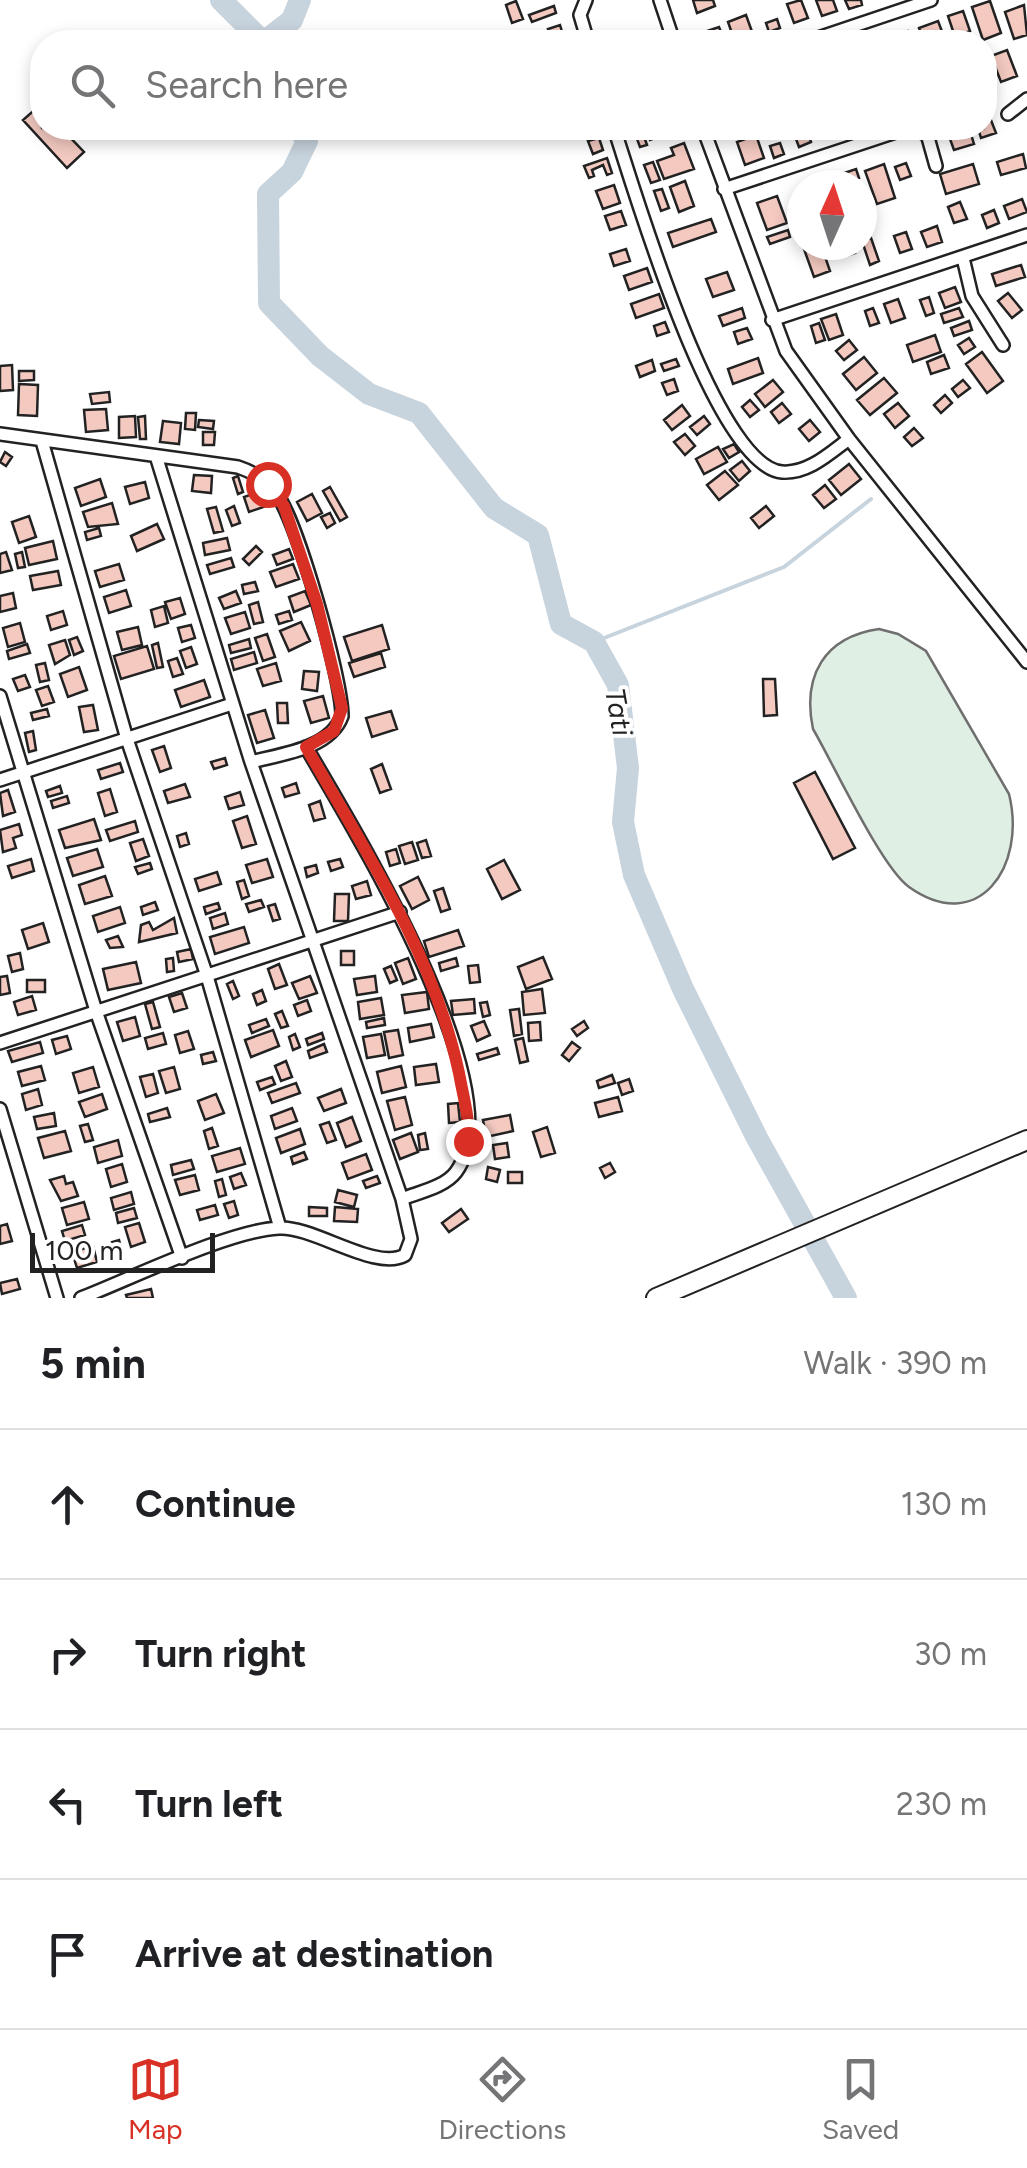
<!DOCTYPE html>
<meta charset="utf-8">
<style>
body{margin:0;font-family:Figtree,sans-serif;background:#f2f2f2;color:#202124}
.compass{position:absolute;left:787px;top:170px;width:90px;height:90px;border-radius:50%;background:#fff;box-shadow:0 5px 15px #0003;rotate:3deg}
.scale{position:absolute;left:30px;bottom:25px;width:185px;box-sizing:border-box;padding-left:10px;border:5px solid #222;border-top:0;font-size:28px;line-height:35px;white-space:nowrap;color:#222;-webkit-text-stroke:8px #fff;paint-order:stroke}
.stop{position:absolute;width:30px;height:30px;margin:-22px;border:8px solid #d93025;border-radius:50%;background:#fff}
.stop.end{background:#d93025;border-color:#fff;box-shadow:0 2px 10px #0008}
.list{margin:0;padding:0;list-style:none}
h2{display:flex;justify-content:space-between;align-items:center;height:130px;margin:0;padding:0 40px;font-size:42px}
h2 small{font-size:32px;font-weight:400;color:#757577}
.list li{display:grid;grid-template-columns:65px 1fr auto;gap:30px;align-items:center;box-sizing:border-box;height:150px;padding:0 40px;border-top:2px solid #e0e0e0}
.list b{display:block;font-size:38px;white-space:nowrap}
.list em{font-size:32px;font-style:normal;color:#757577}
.icon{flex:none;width:55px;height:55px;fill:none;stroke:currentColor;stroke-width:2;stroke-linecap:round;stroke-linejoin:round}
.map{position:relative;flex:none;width:1027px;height:1298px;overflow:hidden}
.search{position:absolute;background:#fff;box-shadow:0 5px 15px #0003;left:30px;right:30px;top:30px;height:110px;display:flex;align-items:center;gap:25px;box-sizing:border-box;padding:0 35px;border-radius:40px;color:#757577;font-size:38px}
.sheet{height:730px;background:#fff}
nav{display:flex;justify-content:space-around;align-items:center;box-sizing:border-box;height:140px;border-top:2px solid #e0e0e0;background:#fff;font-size:28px;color:#757577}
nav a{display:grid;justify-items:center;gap:5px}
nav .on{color:#d93025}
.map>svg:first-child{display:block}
.green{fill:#e0efe3;stroke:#6f6f6f;stroke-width:2.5}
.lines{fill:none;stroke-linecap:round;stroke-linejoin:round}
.stream{stroke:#c7d3dd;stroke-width:4}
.river{stroke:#c7d3dd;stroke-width:22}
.building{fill:#f3c9c0;stroke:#222;stroke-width:2.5}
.street-casing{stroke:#222;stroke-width:16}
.primary-casing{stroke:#222;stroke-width:22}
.street{stroke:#fff;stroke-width:11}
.primary{stroke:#fff;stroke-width:18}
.route{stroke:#d93025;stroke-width:12}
.labels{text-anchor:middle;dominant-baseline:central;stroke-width:8;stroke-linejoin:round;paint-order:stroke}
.water-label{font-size:28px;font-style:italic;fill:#222;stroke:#fff}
</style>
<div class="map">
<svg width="1027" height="1298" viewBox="0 0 1027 1298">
<rect width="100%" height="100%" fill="#fff"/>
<path class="green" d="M879,629L898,634L926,651L1009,794C1027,867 978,936 909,887C881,867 833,763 813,729C802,676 824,637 879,629Z"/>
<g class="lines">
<path class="stream" d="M594,642L784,567L871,499"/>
<path class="river" d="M221,0L263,42
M264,42L292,20L300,0
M298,128L307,141L292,172L268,194L269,303L320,356L369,394L419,413L494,508L538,535L561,624L594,642L618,685L628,768L623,822L634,875L683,989L757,1138L846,1298"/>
</g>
<path class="building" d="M693,0H713L715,6L697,13Z
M801,0L808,18L794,23L787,4Z
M816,0H833L837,11L822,16Z
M845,0H861L862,5L849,9Z
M516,1L523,19L512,23L506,5Z
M990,1L1001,33L983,40L972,7Z
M1024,5L1027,35L1014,39L1005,12Z
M554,6L556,13L532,22L529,15Z
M963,11L970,31L955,37L948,16Z
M746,15L755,40L735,42L728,22Z
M777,19L780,28L769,32L766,23Z
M938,21L946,42H924L919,28Z
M560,25L564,38L553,42L548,29Z
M719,27L725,42H705L701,33Z
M908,31L912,42H893L891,37Z
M649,33L652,42H621Z
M1007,50L1017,76L1001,82L991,56Z
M40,105L42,128H61L84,152L67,168L23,120Z
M987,110L996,133L981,138L978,128H984Z
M633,128H641L647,145L640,147Z
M646,128H681L682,129L650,140Z
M792,128H806L811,142L799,147Z
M820,128H843L845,131L824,138Z
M946,128H969L974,144L954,150Z
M756,135L764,158L745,165L737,142Z
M599,138L603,150L593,154L588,141Z
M684,143L694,169L664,179L657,161L674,155L671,148Z
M780,143L784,154L774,158L770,146Z
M1023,154L1026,168L1001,175L997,162Z
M607,158L612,173L607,175L603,165L592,170L594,176L589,178L584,166Z
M653,162L660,180L651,183L644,165Z
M906,163L911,176L900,180L895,167Z
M884,164L895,198L877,204L865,171Z
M973,164L979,184L946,194L940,174Z
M856,169L859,178L841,184L838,175Z
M685,181L694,206L679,212L670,187Z
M614,185L620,203L603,209L596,191Z
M662,189L669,208L661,211L654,191Z
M777,196L787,223L767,230L757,203Z
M1022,199L1027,212L1009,219L1004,206Z
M960,202L967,219L954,223L948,207Z
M994,210L999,223L987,228L982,215Z
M621,211L626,225L610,230L605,216Z
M711,219L716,232L673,247L668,233Z
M937,226L942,242L927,247L921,232Z
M788,230L790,237L770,244L767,237Z
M906,232L912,249L900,253L894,236Z
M871,238L879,261L870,265L862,241Z
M821,245L830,271L814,277L804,249Z
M835,245H852L855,253L846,256Z
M626,249L630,261L614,266L610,254Z
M1021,265L1025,277L996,286L992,274Z
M647,268L652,282L629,290L624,276Z
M727,272L734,290L713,297L706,279Z
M955,287L961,302L945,308L939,293Z
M1008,293L1022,310L1012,318L998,301Z
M659,294L664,308L636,318L631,304Z
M929,297L934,313L926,316L920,300Z
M898,299L905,318L891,323L884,304Z
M742,308L745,318L723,326L719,316Z
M873,308L879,323L870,326L865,311Z
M959,308L963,317L944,323L941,314Z
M836,314L843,335L829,340L821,319Z
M969,321L972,330L954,336L951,328Z
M665,322L669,332L657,336L654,326Z
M819,323L825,340L816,343L811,326Z
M747,328L752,339L738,344L734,332Z
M935,335L941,352L913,362L907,345Z
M969,338L975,347L964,354L958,345Z
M849,340L857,350L844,360L836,351Z
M982,352L1003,381L987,393L966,364Z
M944,355L949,368L931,374L927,362Z
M864,357L877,373L856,390L843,374Z
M758,358L763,373L733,384L728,369Z
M676,359L679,366L664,371L661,364Z
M652,360L655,371L640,377L636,366Z
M12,365L13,390L0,391V366Z
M19,371H34V380L19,381Z
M884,378L897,393L870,415L857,400Z
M674,379L678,391L667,395L662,383Z
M773,380L783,392L765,407L755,394Z
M963,380L970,388L958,397L952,389Z
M19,384L38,385L37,416L18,415Z
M109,392L110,402L92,404L90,394Z
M945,395L952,403L941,413L934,405Z
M750,400L759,410L750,417L742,407Z
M782,403L791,414L779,423L771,412Z
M898,403L909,416L895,428L884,414Z
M682,405L690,416L672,430L664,420Z
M106,409L108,430L86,432L84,410Z
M186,413H196L195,430L185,429Z
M135,416L136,437L119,438V417Z
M145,416L146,439H140L138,417Z
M704,416L710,424L697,435L690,427Z
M199,420L214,421L213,429L198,427Z
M810,420L820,432L809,441L799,429Z
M163,421L181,423L179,444L160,442Z
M914,428L923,438L912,446L904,437Z
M203,432H215L214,445H203Z
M685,434L695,446L685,455L674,442Z
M734,444L739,452L729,458L723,449Z
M718,447L727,462L704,474L696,459Z
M5,452L12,457L6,466L0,462Z
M742,461L750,471L739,481L730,470Z
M849,464L861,479L841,495L829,480Z
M725,471L738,485L719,500L707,485Z
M194,475L212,476L211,493L192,491Z
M238,476L243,492L238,494L233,478Z
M100,479L106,497L81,506L75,488Z
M145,482L149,498L130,504L125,487Z
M825,485L836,499L824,508L813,495Z
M330,487L347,517L340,521L323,491Z
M264,490L269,505L249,512L244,497Z
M312,494L322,513L307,521L297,502Z
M112,503L118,524L88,527L83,512Z
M234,506L240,523L232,526L226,510Z
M766,506L774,516L759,528L751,518Z
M216,507L223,531L214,533L207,509Z
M330,513L335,523L327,528L321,517Z
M29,516L36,537L19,543L12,522Z
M157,524L164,539L137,551L131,536Z
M99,528L101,536L87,540L85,532Z
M227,538L230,550L205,555L203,543Z
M53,541L57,559L29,565L25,548Z
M256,546L262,552L249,565L243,559Z
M289,549L293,559L277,565L273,555Z
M6,552L12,570L0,573V554Z
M22,552L25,567L18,568L15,554Z
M231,558L234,567L210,574L207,565Z
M119,564L124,580L100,587L95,571Z
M293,564L299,579L276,587L270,572Z
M58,571L61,585L33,590L30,576Z
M255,582L258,591L244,594L242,585Z
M126,590L131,606L109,613L104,597Z
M236,591L241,603L224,609L219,598Z
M305,591L311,605L294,612L289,597Z
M13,593L16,608L0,612V596Z
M180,598L185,614L171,619L165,602Z
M258,602L263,622L254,624L249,605Z
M164,606L168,623L155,627L151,610Z
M63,611L67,625L51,630L47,616Z
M289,611L292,620L279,624L276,615Z
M245,612L250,628L231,634L225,618Z
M301,622L310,641L289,651L280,631Z
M20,623L25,642L8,647L3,628Z
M191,625L195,638L182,642L178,628Z
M382,625L389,649L352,661L344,637Z
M138,627L142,645L122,650L117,632Z
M267,634L275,657L263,661L255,638Z
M77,637L83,651L74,655L69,640Z
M249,639L251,648L231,653L229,645Z
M65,640L70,655L55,664L49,645Z
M158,643L163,667L157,668L152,645Z
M27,644L30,653L9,659L7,651Z
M147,646L154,669L121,679L114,656Z
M191,647L197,664L186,668L180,651Z
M254,652L257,663L234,670L231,659Z
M381,653L385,667L354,677L349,663Z
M177,658L183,674L173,677L168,661Z
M45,663L49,680L40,682L36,665Z
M276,663L281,681L263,686L257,669Z
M79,667L87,690L68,697L60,674Z
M304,671L319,672L317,691L302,689Z
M25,675L30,687L18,691L13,679Z
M763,679H775L777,715L764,716Z
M204,680L210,697L181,707L175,690Z
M48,686L54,702L42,706L36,690Z
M323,696L329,718L311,723L304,701Z
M277,703H287L288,723H278Z
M93,705L98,730L84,732L79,707Z
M47,709L49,716L33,720L31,713Z
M265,710L274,738L257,743L248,715Z
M391,711L397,729L372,737L366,718Z
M33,731L36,750L29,752L25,733Z
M164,746L171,768L160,772L152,750Z
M225,758L227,765L214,769L211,762Z
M120,763L123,772L101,779L98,770Z
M382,764L391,789L380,793L371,769Z
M815,772L855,848L833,859L794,783Z
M296,783L299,793L285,797L282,788Z
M185,784L190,797L168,803L164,791Z
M60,786L62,793L48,797L46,791Z
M110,789L117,812L105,816L98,793Z
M8,790L15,812L3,816L0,793Z
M240,792L244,805L229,809L225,797Z
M67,796L69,803L53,808L51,801Z
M320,801L325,818L314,821L309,805Z
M247,816L256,844L242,848L233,821Z
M94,819L101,840L65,848L59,830Z
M135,821L138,832L110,841L106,830Z
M19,824L22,835L13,838L16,848L3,852L0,830Z
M186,833L189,844L180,847L177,836Z
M143,839L149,856L136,861L130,843Z
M426,840L431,856L422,858L417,843Z
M412,842L418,860L405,864L399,846Z
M97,849L103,867L73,876L67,858Z
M396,849L400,863L390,866L386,852Z
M31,859L34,871L12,878L8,866Z
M267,859L273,877L252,883L246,865Z
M340,859L343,867L331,871L328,862Z
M504,860L520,890L502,899L487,869Z
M150,863L152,869L138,874L135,867Z
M316,865L318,873L307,877L305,868Z
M217,872L221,884L199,891L195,879Z
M105,876L112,896L85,904L79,885Z
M418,877L429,900L412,909L400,886Z
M244,880L249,896L242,899L237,882Z
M367,881L371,895L356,899L352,886Z
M443,888L450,909L441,912L434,891Z
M335,894H349L348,921H334Z
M261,900L264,907L249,912L246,904Z
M155,902L158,910L143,915L141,907Z
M218,903L220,909L206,914L204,907Z
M275,904L280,919L273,921L268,906Z
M120,907L125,923L98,932L93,916Z
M225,913L228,924L213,929L210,918Z
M174,918L177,933L139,942L141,925L149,922L153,930Z
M43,923L49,942L28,949L22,930Z
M244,927L249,943L215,954L210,937Z
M458,930L464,946L429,957L424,941Z
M118,936L123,947L110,948L106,940Z
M191,949L193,959L179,962L177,952Z
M341,951H354V965H341Z
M20,953L23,969L12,972L8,956Z
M543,957L552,979L526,989L518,967Z
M173,958L174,971L167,972L166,959Z
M408,958L416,979L403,984L395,963Z
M456,958L458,966L441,971L439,963Z
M136,962L141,983L108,990L103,969Z
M279,964L287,985L275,989L268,969Z
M478,965L480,982L470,983L468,966Z
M391,966L397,980L390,983L384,969Z
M7,976L10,993L0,995V977Z
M310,976L317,993L299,999L292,983Z
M375,976L377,992L357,995L354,979Z
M27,980H45V992H27Z
M233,981L239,996L233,999L227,984Z
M542,989L545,1013L524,1015L522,992Z
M262,990L266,1001L257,1005L253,994Z
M427,992L429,1009L405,1013L402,995Z
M182,993L187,1008L174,1012L169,997Z
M32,996L36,1010L18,1015L14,1002Z
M381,998L384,1015L360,1019L358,1002Z
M474,999L475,1013L453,1015L451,1001Z
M307,1000L311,1011L298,1016L294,1005Z
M153,1002L160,1027L152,1029L145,1004Z
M487,1002L490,1015L483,1017L480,1003Z
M519,1009L522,1034L514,1036L510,1010Z
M282,1011L288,1026L281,1028L275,1014Z
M135,1017L140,1036L123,1041L117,1022Z
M384,1018L385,1025L367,1028L366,1022Z
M266,1019L269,1026L252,1033L249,1025Z
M484,1021L490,1035L477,1041L471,1026Z
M584,1021L588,1028L577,1036L572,1029Z
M540,1022L541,1040L529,1041L528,1023Z
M431,1024L434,1037L410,1042L408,1028Z
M273,1030L279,1046L251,1057L245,1040Z
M398,1030L403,1055L389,1058L384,1032Z
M188,1031L194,1049L180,1053L175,1035Z
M163,1033L166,1044L148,1049L145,1038Z
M322,1033L324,1039L308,1045L306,1039Z
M295,1034L300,1047L293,1050L289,1037Z
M381,1034L385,1055L367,1058L363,1037Z
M67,1036L71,1049L56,1054L52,1040Z
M523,1038L528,1061L520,1063L515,1040Z
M40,1042L43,1053L12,1062L8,1051Z
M572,1042L580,1048L569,1061L562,1055Z
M324,1044L327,1052L310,1058L308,1051Z
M497,1048L499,1054L479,1060L477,1054Z
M213,1052L216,1061L203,1064L201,1055Z
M286,1061L292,1077L281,1081L275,1066Z
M436,1064L439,1082L416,1085L414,1067Z
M41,1066L45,1080L22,1086L18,1072Z
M401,1066L406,1087L382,1093L377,1072Z
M93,1067L99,1087L79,1093L73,1073Z
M174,1067L180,1089L166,1093L159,1071Z
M153,1074L158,1093L146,1097L140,1077Z
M612,1075L615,1083L599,1088L597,1081Z
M272,1077L275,1084L260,1090L257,1082Z
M629,1079L633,1091L622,1095L618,1083Z
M296,1083L300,1093L272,1103L268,1093Z
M38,1089L42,1105L26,1110L22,1094Z
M341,1089L346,1103L324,1111L318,1098Z
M102,1094L107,1109L85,1117L79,1102Z
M216,1094L224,1113L205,1120L198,1101Z
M405,1097L412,1125L395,1130L387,1101Z
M618,1097L622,1111L599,1117L595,1103Z
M458,1103L460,1122L449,1123L448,1104Z
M167,1108L170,1117L150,1122L148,1114Z
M292,1108L297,1121L275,1129L271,1116Z
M54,1113L56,1126L37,1129L34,1117Z
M510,1115L513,1131L486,1137L483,1120Z
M352,1117L361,1141L346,1147L337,1123Z
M329,1122L336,1140L327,1143L320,1125Z
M88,1124L93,1140L85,1142L80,1126Z
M547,1127L555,1153L541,1157L533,1132Z
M212,1128L218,1146L209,1149L204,1131Z
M300,1129L305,1144L281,1153L276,1138Z
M65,1131L71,1151L44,1158L38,1138Z
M411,1133L418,1152L400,1159L393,1140Z
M425,1133L428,1149L420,1150L418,1135Z
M118,1140L122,1156L98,1163L94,1147Z
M507,1143L509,1157L495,1159L493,1145Z
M240,1148L245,1164L217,1172L212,1156Z
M304,1152L307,1159L293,1164L291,1157Z
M366,1154L372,1170L348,1179L342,1163Z
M191,1160L194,1169L173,1175L171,1165Z
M610,1163L615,1172L605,1178L600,1168Z
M122,1164L127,1182L111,1187L106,1169Z
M488,1167L500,1170L497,1182L486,1179Z
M508,1172H522V1183H508Z
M241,1173L246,1185L234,1189L230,1177Z
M195,1175L199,1190L180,1195L175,1180Z
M64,1176L66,1184L73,1182L78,1196L61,1201L50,1180Z
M377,1176L380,1183L366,1188L363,1181Z
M222,1179L226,1195L219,1197L215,1181Z
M338,1190L357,1195L354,1207L335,1202Z
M131,1192L134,1204L114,1210L111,1198Z
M234,1201L238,1215L229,1218L224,1204Z
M84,1202L89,1219L67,1225L62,1208Z
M215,1205L218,1215L200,1220L197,1210Z
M309,1207L327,1208V1216H309Z
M335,1207L358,1209L357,1222L334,1221Z
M134,1208L137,1218L118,1223L116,1213Z
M461,1209L468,1219L449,1232L442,1223Z
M139,1223L145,1242L131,1247L125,1227Z
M7,1224L12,1241L0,1244V1226Z
M82,1225L85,1235L65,1241L62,1231Z
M119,1240L124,1259L117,1261L112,1242Z
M93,1246L97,1262L77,1268L72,1252Z
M17,1279L20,1289L2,1294L0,1283Z
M151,1289L153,1298H127L126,1295Z"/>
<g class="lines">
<g class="street-casing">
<path id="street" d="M586,0L580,15L588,42
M660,0L674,42
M806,42L931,0
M1008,114L1027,99
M614,128C634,188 714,466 782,472C808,474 830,453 849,439
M703,128L786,351L849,439L1027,662
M724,189L908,128L927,134L936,166
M963,258L972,296L1003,345
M772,320L1027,235
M0,434L238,467C253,472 266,479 276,493C298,522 342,679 342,716C330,749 281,754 251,762
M42,441L127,739L207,976L280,1228
M0,696L96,1011L182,1258
M306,747C350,823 516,1091 456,1172C445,1187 419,1192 402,1199
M0,780L232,704
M0,1043L400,912
M0,1109L57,1298
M81,1298C130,1279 230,1230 279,1228C314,1226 376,1272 405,1255L411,1239L402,1199L251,762L157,459"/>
</g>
<g class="primary-casing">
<path id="primary" d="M656,1298L1027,1140"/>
</g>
<use href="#street" class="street"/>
<use href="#primary" class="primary"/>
</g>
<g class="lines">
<path class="route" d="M268,484L284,506L317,604L342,708L334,731L306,747C366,852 433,953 459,1073C463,1096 470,1118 468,1141"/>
</g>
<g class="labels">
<g class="water-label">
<text transform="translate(619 712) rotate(80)">Tati</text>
</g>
</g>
</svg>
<svg class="compass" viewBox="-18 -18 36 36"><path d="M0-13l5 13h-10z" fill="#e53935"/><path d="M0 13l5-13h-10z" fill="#757577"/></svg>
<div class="scale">100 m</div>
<div class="stop" style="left:268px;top:484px"></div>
<div class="stop end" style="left:468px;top:1141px"></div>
<div class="search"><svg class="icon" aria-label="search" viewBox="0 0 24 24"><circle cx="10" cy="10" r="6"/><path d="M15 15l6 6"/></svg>Search here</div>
</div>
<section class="sheet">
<h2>5 min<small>Walk · 390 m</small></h2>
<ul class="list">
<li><svg class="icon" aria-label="ahead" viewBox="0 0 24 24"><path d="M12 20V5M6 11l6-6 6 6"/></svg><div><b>Continue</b></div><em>130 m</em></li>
<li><svg class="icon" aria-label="right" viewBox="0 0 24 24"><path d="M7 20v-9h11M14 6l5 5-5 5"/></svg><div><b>Turn right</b></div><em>30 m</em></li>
<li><svg class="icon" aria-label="left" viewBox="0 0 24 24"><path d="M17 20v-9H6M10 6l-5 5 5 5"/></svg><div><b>Turn left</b></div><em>230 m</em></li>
<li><svg class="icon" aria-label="arrive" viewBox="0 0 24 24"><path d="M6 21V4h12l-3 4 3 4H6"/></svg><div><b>Arrive at destination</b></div></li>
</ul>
</section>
<nav>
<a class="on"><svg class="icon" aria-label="map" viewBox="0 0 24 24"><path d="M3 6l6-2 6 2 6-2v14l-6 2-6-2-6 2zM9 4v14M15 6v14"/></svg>Map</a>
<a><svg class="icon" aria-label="directions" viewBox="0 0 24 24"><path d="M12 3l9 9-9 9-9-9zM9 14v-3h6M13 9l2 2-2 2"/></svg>Directions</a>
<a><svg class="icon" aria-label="saved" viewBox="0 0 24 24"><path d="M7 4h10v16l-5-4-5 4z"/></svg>Saved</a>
</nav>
